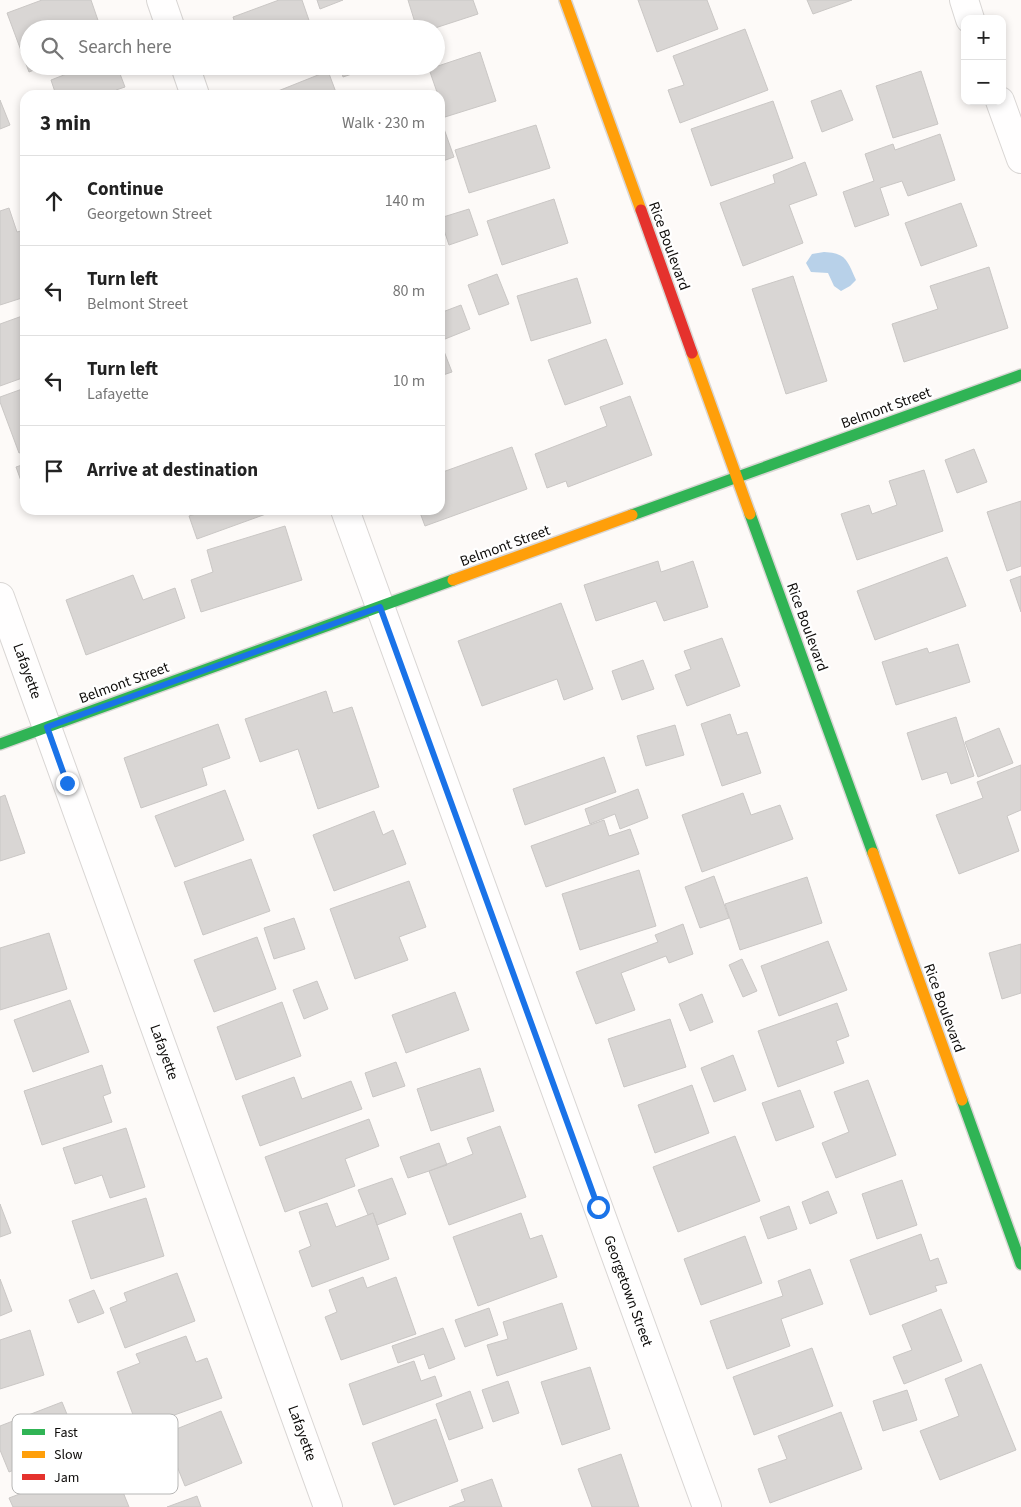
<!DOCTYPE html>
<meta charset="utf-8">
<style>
body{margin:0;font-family:"Source Sans 3",sans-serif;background:#f6f6f6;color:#222}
.controls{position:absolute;right:15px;top:15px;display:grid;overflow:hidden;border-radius:10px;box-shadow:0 2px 8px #0003}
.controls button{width:45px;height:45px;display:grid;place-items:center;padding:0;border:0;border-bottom:1px solid #e0e0e0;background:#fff;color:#222;font:25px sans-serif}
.stop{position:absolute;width:15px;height:15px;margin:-11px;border:4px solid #1a73e8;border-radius:50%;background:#fff}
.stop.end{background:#1a73e8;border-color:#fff;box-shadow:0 1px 5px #0008}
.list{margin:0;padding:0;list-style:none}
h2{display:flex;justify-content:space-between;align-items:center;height:65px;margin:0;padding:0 20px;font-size:21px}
h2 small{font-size:16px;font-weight:400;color:#767676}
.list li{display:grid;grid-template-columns:32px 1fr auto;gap:15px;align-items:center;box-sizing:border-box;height:90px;padding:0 20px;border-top:1px solid #e0e0e0}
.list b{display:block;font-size:19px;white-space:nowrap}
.list p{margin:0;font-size:16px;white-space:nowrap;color:#767676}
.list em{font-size:16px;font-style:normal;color:#767676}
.icon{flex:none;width:28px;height:28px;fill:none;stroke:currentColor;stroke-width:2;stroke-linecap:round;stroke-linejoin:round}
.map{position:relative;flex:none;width:1021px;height:1507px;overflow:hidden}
.search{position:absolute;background:#fff;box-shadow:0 2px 8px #0003;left:20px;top:20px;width:425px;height:55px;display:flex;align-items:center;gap:12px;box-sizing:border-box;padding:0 18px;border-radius:28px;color:#767676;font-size:19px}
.panel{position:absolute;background:#fff;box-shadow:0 2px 8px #0003;left:20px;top:90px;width:425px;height:425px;border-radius:15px}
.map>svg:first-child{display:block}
.water{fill:#b8d1e9}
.building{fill:#d9d6d4;stroke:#cac7c5}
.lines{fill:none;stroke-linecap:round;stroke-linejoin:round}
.street-casing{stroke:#d9d6d4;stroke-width:30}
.fast-casing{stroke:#d9d6d4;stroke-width:14}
.slow-casing{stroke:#d9d6d4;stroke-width:14}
.jam-casing{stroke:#d9d6d4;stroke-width:14}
.street{stroke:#fffefe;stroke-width:28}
.fast{stroke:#30b455;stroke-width:11}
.slow{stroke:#ff9f0a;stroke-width:11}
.jam{stroke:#e5322d;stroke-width:11}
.route{stroke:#1a73e8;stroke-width:6}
.labels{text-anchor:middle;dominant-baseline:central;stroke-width:4.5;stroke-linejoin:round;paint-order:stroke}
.street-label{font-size:15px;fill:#0d0b09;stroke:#fff}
.key{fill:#fff;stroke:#b6b6b5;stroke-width:1}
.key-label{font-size:14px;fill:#0d0b09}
</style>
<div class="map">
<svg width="1021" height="1507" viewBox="0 0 1021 1507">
<rect width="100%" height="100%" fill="#fdfaf8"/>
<path class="water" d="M824,252C846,253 847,260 856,280L850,286L841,291L834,286L828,273L811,272L806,263L812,254Z"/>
<path class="building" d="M42,0H91L101,29H29V66H44L29,72L7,13Z
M279,0H302L312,29H237L233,17Z
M317,0H343L320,9Z
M408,0H473L478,14L432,29H417Z
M638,0H707L718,29L657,52Z
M807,0H852L813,14Z
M745,29L768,90L680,123L668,90L684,85L673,56Z
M480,52L496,101L445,117L440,103V95H438L429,69Z
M87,66H117L125,87L116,90L117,95H56L51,80Z
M340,66H371L372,67L343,77Z
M328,71L337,95H268Z
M921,71L938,124L893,138L876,86Z
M841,90L853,120L822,132L811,101Z
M0,100L10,125L0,129Z
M773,101L793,158L711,186L691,129Z
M536,125L550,168L469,193L455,150Z
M443,126L454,157L440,162V128Z
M940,134L955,180L908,196L902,181L880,188L889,215L855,227L843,192L874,181L865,154L893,144L895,150Z
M805,162L817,195L789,205L803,243L743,266L720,203L775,183L773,175Z
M554,199L568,243L502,265L487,221Z
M961,203L977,246L921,266L905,223Z
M9,208L17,232L25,230V297L0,305V211Z
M469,209L478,235L449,245L440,218Z
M989,267L1008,328L904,362L892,324L938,309L930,286Z
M497,274L509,304L479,315L468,285Z
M793,276L827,381L786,394L752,289Z
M577,278L591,323L531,341L517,296Z
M461,305L470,329L440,341L452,372L440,376V313Z
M25,315V377L0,386V324Z
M606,339L623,384L565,405L548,360Z
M25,388V451L19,453L0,402V397Z
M630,396L652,455L568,487L566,481L547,488L535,454L607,426L600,407Z
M512,447L527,489L425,526L419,510H440V473Z
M974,449L987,482L957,493L945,460Z
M25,464V492L16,467Z
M924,470L943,531L857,560L841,514L869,505L872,514L897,505L889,481Z
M1021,501V566L1007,571L987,512Z
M198,510H277L197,539L189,516L199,513Z
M285,526L302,580L201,612L191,580L213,572L207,550Z
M947,557L966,606L875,640L857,591Z
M658,561L661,572L693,561L708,607L664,621L656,601L596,621L584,585Z
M133,575L143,600L175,588L185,618L86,655L66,600Z
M1021,576V612L1010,580Z
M561,603L593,689L564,700L557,679L482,706L458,641Z
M722,638L740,686L687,706L675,675L691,669L684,651Z
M958,644L970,682L896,705L882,662L927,648L929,653Z
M643,660L654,689L622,700L612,671Z
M326,691L333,713L352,707L379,787L318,809L298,749L260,762L245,719Z
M730,714L737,735L747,732L761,773L722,786L701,724Z
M956,717L974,776L951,784L947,772L922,780L907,733Z
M218,724L230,758L202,768L207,785L141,808L124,758Z
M675,725L684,755L646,766L637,736Z
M999,728L1013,763L978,777L965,742Z
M604,757L616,792L525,825L513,789Z
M1021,765V810L1007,816L1019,851L959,874L936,815L983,798L977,782Z
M638,789L648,818L620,829L615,814L590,824L585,809Z
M225,790L244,840L175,867L155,816Z
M743,793L751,815L780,805L793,839L702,872L682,815Z
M5,795L25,853L0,861V797Z
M374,811L383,835L393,830L406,864L334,891L313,835Z
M604,820L609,836L630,829L639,854L546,887L531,846Z
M251,859L270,911L203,935L184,882Z
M639,870L656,926L580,950L562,894Z
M714,876L729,918L700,928L685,887Z
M807,877L822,923L740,950L725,904Z
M409,881L426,927L399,937L408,960L355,979L330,909Z
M294,918L305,949L274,959L264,928Z
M683,924L693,954L669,963L666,956L621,973L635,1010L596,1024L576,972L658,942L655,935Z
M49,933L67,989L0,1010V948Z
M257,937L276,989L214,1012L194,960Z
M828,941L847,990L779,1016L761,966Z
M1021,944V993L1002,999L989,953Z
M742,959L757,991L743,997L729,965Z
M317,981L328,1009L304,1019L293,990Z
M455,992L469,1030L406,1053L392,1015Z
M702,994L713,1022L690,1031L679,1004Z
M70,1000L89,1052L33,1072L14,1020Z
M282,1002L301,1056L236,1080L217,1027Z
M837,1003L849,1036L836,1041L844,1063L778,1087L758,1031Z
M670,1019L686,1067L624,1087L608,1039Z
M733,1055L746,1090L714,1102L701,1068Z
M396,1062L405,1086L373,1097L365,1073Z
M102,1065L111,1093L103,1096L112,1122L42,1145L24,1091Z
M480,1068L494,1111L431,1131L417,1089Z
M294,1077L302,1099L351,1081L362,1109L260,1146L242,1096Z
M868,1080L896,1155L836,1178L822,1143L849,1132L834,1092Z
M692,1085L709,1133L655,1153L638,1105Z
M800,1090L814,1127L776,1141L762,1103Z
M369,1119L379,1146L345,1159L355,1186L285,1212L265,1157Z
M500,1126L526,1197L449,1225L429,1171L473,1154L467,1138Z
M126,1128L145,1187L110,1198L102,1175L75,1184L63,1148Z
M735,1136L760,1201L678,1232L653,1167Z
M439,1143L447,1165L408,1178L400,1157Z
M392,1178L406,1214L377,1225L373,1213L368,1215L358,1190Z
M902,1180L917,1225L877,1239L862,1194Z
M828,1191L837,1213L810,1224L802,1202Z
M146,1198L164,1256L91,1279L72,1221Z
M327,1203L336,1227L373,1213L389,1259L312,1287L299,1251L311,1246L299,1212Z
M0,1204L11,1233L0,1237Z
M789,1206L797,1229L768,1239L760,1217Z
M521,1213L530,1239L542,1235L557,1277L478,1306L453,1237Z
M921,1234L930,1261L938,1258L947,1283L935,1286L937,1291L870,1315L850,1260Z
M745,1236L762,1283L701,1305L684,1259Z
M810,1269L823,1304L781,1319L790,1346L727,1369L710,1321L783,1296L778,1281Z
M177,1273L195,1321L125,1348L110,1308L127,1301L124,1293Z
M363,1277L367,1288L396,1277L416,1334L341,1360L325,1317L337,1312L329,1290Z
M0,1279L12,1311L0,1316Z
M94,1290L104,1313L78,1323L69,1300Z
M562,1303L577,1349L497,1376L487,1345L508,1339L503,1322Z
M489,1308L498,1335L465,1347L455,1320Z
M941,1309L962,1361L904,1384L893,1357L912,1350L902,1325Z
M443,1328L455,1359L429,1369L424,1354L398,1363L392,1346Z
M30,1330L44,1375L0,1389V1340Z
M186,1336L196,1362L207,1358L222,1398L138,1428L117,1372L140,1363L136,1354Z
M812,1348L833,1406L754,1435L733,1377Z
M414,1361L421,1381L435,1376L442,1396L363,1425L349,1384Z
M981,1364L1016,1450L940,1480L920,1431L959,1416L945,1379Z
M590,1367L610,1429L562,1445L541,1382Z
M508,1381L519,1413L493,1422L482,1390Z
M907,1390L917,1420L883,1431L873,1401Z
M470,1391L483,1428L449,1440L436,1404Z
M62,1402L79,1444L9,1472L0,1450V1426Z
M221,1411L242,1463L185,1486L164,1434Z
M841,1412L862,1469L770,1503L758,1469L787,1459L778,1436Z
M436,1419L458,1481L394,1505L372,1443Z
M621,1454L639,1507H592L578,1469Z
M83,1470L89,1488L117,1477L129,1507H13L9,1498Z
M492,1479L502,1507H449L465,1501L461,1490Z
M197,1496L201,1507H167Z"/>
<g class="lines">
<g class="street-casing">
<path id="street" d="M161,0L171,29
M964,0L970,19
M185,66L195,95
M1000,101L1021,159
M345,510L707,1507
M0,597L328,1507"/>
</g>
<g class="fast-casing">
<path id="fast" d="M750,514L873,853
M632,515L1021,375
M0,744L453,580
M962,1100L1021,1264"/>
</g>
<g class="slow-casing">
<path id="slow" d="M565,0L641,210
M692,353L750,514
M453,580L632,515
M873,853L962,1100"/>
</g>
<g class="jam-casing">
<path id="jam" d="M641,210L692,353"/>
</g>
<use href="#street" class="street"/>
<use href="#fast" class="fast"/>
<use href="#slow" class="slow"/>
<use href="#jam" class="jam"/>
</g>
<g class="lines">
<path class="route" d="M67,783L47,727L380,607L598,1207"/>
</g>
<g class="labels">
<g class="street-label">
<text transform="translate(669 246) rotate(70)">Rice Boulevard</text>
<text transform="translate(886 408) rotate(-20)">Belmont Street</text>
<text transform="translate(505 546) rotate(-20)">Belmont Street</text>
<text transform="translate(807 627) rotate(70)">Rice Boulevard</text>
<text transform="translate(27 671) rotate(70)">Lafayette</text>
<text transform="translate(124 683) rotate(-20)">Belmont Street</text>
<text transform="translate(944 1008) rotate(70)">Rice Boulevard</text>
<text transform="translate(164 1052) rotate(70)">Lafayette</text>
<text transform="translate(628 1291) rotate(70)">Georgetown Street</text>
<text transform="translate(302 1433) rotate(70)">Lafayette</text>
</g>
</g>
<rect x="12" y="1414" width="166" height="80" rx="8" class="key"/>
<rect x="22" y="1429" width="23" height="6" fill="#30b455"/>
<rect x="22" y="1451" width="23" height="7" fill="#ff9f0a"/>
<rect x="22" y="1474" width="23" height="6" fill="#e5322d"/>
<g class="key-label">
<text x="54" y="1437">Fast</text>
<text x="54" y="1459">Slow</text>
<text x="54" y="1482">Jam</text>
</g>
</svg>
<div class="controls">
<button>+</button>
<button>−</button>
</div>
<div class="stop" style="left:598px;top:1207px"></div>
<div class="stop end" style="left:67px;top:783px"></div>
<div class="search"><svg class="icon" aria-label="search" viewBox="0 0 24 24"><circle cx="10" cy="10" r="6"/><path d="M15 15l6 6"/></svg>Search here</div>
<section class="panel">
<h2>3 min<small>Walk · 230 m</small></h2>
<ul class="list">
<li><svg class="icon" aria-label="ahead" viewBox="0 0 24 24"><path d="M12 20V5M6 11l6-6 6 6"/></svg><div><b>Continue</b><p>Georgetown Street</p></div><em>140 m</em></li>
<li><svg class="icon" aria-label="left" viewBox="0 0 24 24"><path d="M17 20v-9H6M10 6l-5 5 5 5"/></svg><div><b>Turn left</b><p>Belmont Street</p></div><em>80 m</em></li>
<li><svg class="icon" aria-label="left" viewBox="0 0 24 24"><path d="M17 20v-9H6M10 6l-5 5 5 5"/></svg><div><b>Turn left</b><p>Lafayette</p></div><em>10 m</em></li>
<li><svg class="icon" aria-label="arrive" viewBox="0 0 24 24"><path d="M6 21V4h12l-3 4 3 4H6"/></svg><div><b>Arrive at destination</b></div></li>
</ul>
</section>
</div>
